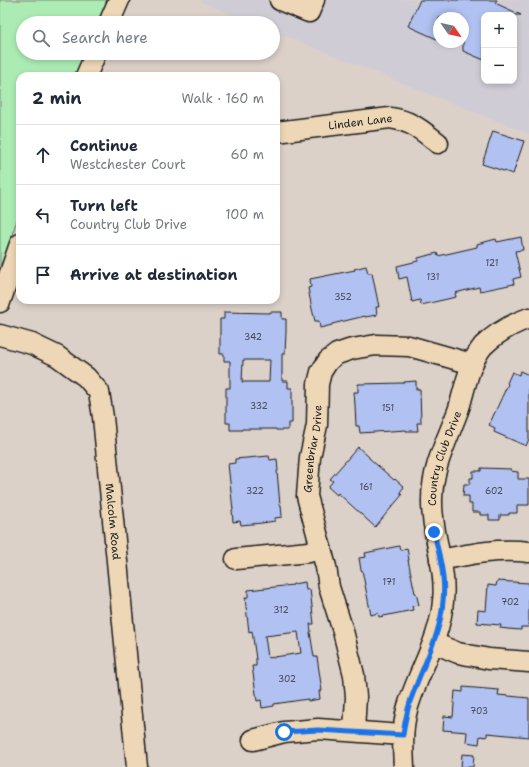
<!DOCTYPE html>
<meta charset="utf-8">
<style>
body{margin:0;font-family:"Shantell Sans",sans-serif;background:#f2f2f3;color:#1f2937}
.controls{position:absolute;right:12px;top:12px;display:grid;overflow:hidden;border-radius:8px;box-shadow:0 2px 6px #0003}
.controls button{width:36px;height:36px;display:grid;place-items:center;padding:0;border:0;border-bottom:1px solid #e0e1e3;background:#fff;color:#1f2937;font:20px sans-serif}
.compass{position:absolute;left:433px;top:12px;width:36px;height:36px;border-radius:50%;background:#fff;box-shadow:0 2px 6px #0003;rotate:124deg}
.stop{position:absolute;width:12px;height:12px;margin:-9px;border:3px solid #1a73e8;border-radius:50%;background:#fff}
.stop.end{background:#1a73e8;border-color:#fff;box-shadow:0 1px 4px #0008}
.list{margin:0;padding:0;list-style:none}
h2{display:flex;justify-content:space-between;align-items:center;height:52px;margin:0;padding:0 16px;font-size:17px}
h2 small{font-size:13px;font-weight:400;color:#747a83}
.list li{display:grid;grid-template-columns:26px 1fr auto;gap:12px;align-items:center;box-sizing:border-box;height:60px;padding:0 16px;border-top:1px solid #e0e1e3}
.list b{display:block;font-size:15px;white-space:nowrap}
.list p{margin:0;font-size:13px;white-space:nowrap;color:#747a83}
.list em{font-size:13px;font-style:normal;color:#747a83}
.icon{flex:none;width:22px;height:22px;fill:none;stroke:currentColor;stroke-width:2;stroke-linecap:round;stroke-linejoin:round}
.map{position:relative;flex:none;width:529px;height:767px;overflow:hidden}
.search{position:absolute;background:#fff;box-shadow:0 2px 6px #0003;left:16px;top:16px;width:264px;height:44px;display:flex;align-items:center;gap:10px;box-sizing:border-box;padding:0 14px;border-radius:22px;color:#747a83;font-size:15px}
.panel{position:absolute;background:#fff;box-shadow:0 2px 6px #0003;left:16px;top:72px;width:264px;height:232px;border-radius:12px}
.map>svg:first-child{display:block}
.built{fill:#cfccd5;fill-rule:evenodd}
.green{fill:#acecb4;stroke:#648468}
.building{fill:#b1c2f2;stroke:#1c1c1c;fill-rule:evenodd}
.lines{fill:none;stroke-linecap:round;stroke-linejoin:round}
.minor-casing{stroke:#1c1c1c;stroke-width:23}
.minor{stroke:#eed7b7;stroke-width:20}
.route{stroke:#1a73e8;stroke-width:5}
.labels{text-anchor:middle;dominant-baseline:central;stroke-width:3;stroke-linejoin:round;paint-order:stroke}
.number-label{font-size:9px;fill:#414652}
.street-label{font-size:11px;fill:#1c1c1c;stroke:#eed7b7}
</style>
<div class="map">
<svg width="529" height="767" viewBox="0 0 529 767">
<rect width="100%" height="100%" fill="#dcd1c9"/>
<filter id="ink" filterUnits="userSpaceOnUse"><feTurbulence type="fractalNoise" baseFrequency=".025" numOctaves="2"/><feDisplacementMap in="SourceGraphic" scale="8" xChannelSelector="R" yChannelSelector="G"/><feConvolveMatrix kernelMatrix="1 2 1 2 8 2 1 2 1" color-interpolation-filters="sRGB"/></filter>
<g filter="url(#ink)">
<path class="built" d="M202,0H529V134L273,31V23H253L201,2ZM484,15H514V81H484ZM439,18H463V42H439Z"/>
<path class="green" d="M0,0H107L97,23H23V53H85L75,76H20V212L0,268Z"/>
<path class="building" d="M420,0H497L495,3L521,15H484V60L463,51V18H439V40L408,26Z
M493,131L524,141L513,174L482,164Z
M521,237L523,250L515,251L521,277L513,279L514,284L480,291L479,287L455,293L456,297L421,305L420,300L412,302L407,277L399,279L397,266L418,261V258L437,253L438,256L477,247V244L496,239L497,242Z
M366,266L368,273H372L379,307H376L377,315L365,317V316L332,324V325L320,328L319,321H315L312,309L308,288L311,287L310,279L355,270L354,269Z
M224,312L270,313V312H282V319H286V332L285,354H282V381H288V388H292V423H288V430H276V429H242V430H230V423H226V388H230V361H224V354H220V319H224ZM243,360H270L269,382H242Z
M520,371L529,375V439L526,446L494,432L495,428L489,425L508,384L507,383L512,372L519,375Z
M416,381V389H420L421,423H417L418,431H406V430L360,433L359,426H356L355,405L354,392H358V384L404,383V382Z
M358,447L369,457V458L394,480L395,479L404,487L400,492L402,495L375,527L338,493L337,495L328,487L333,481L330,479Z
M269,456L270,460L277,459L278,471H277L280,505H281L282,517L275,518V521L262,523L241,525L240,521L233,522L232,510H233L228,464L235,463V459Z
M481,468L511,469V471L518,472V479H529V505H517V513H509V515H500V520H489V515H480V512H472V504H469V496H463L464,484H470V478H473V471H481Z
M399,546L400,550L407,548L409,560H408L415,593H416L419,605L412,606L413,610L379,617L378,613L371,615L362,570H361L359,558L366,557L365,553Z
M497,581L529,583V627H521V630L508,629L500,628L501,625L477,623L478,610L486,611L488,585L496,586Z
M305,582L306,590L310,589L314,624H310L311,632H310L314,657H317L322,691H319L320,699L308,701V699L274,704V706L262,708L261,700L257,701L252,666H256V659L252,631L249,632L245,598L248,597V590L293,585V584ZM298,632L301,653L268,658L265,636Z
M463,687L499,690L498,695L529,698V737L487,733V737L480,736L479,744L466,742L467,732L443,730L444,716L453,717L455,691L463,692Z
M462,754L474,755L473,767H461Z"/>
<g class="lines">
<g class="minor-casing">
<g id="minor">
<path d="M280,0L309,12L314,0"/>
<path d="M109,23L119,0"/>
<path d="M86,76L96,53"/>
<path id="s1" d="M276,132L390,118C412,121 421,130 438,143"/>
<path d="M0,302L20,244"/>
<path id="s2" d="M0,335L32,344L57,356L86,377L99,392L103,417L137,767"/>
<path d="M236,559L309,552L321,548"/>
<path d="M440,560C470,554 499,548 529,552"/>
<path d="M434,643L458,653L489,659L529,662"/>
<path id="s3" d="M354,731L356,697L354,675L343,631L329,587L326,567L307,496L310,457L317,425L318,384L321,372L328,361L337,354L352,349L376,345L409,346L472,364"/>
<path d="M253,740L284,732L318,729L403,735"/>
<path id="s4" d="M404,767C403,748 402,729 407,710C417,673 440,641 443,601C447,567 431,534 432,500C432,466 448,439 459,408C465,388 469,363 483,346C496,333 512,324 529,318"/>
</g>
</g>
<use href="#minor" class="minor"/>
</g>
</g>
<g class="lines" filter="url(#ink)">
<path class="route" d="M284,732L318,730L403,735C405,720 408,705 414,691C425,661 441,633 443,601C446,578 439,555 434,532"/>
</g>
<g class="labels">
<g class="number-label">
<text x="492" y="263">121</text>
<text x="433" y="277">131</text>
<text x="343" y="297">352</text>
<text x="253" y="337">342</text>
<text x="259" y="406">332</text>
<text x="388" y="408">151</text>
<text x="366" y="487">161</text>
<text x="255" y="491">322</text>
<text x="494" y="491">602</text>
<text x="389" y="582">171</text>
<text x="510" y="602">702</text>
<text x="281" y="610">312</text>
<text x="287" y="679">302</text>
<text x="479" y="711">703</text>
</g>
<g class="street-label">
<text stroke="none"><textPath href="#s1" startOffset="85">Linden Lane</textPath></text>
<text stroke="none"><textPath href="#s3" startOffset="289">Greenbriar Drive</textPath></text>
<text stroke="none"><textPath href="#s4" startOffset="318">Country Club Drive</textPath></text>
<text stroke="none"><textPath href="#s2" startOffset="247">Malcolm Road</textPath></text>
</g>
</g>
</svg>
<div class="controls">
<button>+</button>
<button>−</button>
</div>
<svg class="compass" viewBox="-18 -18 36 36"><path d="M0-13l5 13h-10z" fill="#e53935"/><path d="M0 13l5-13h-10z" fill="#747a83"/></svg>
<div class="stop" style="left:284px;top:732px"></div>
<div class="stop end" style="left:434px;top:532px"></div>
<div class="search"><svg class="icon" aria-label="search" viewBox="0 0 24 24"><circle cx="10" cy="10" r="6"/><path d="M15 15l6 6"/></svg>Search here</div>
<section class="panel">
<h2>2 min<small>Walk · 160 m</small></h2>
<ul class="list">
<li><svg class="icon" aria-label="ahead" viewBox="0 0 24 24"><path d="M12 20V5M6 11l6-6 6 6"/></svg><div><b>Continue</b><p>Westchester Court</p></div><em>60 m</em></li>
<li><svg class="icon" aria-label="left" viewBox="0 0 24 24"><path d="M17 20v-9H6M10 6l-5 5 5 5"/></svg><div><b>Turn left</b><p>Country Club Drive</p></div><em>100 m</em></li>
<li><svg class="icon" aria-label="arrive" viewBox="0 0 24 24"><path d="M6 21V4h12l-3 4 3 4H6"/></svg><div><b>Arrive at destination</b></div></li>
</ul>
</section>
</div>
